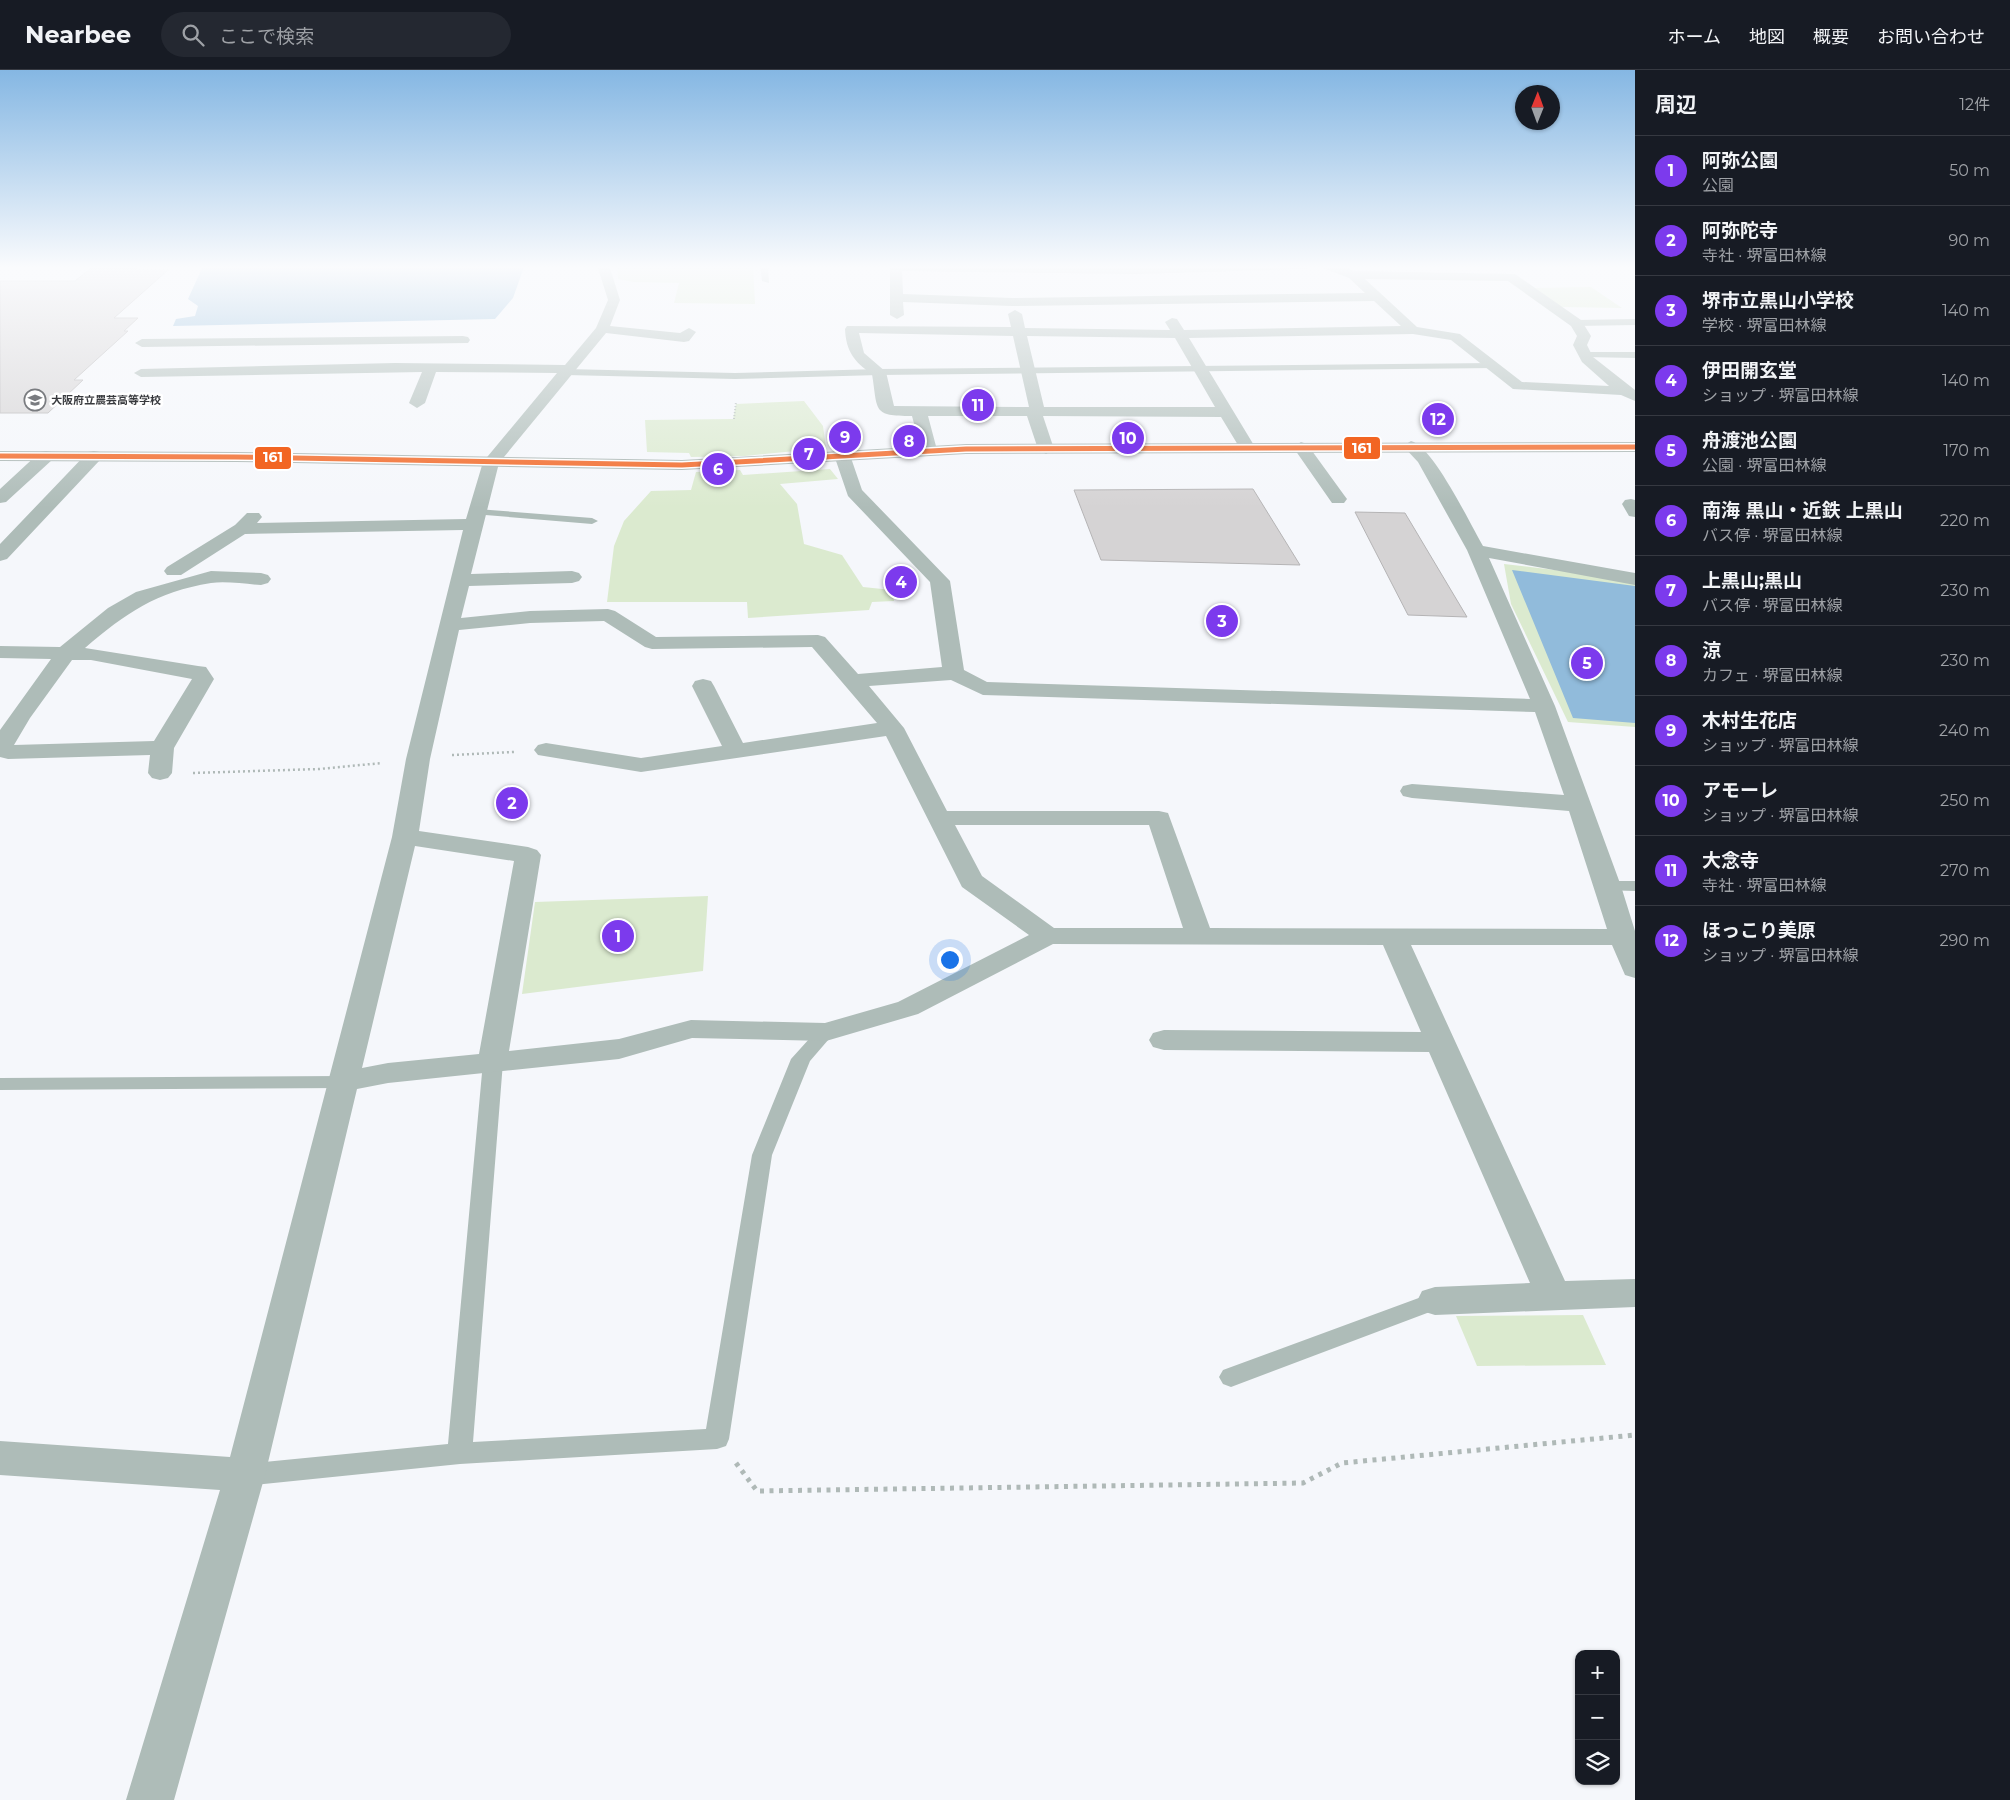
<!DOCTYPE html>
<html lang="ja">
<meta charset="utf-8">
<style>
body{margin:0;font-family:Montserrat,"Noto Sans JP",sans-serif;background:#242831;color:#f1f3f6}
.controls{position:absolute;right:15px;bottom:15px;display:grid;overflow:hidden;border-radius:10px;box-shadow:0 1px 4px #0004}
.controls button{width:45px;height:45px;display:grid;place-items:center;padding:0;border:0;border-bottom:1px solid #363941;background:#171b24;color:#f1f3f6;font:25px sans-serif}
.compass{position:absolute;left:1515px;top:15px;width:45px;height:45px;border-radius:50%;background:#171b24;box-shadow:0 1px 4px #0004;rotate:1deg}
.you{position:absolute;left:949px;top:889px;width:18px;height:18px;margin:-12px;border:4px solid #fff;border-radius:50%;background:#1a73e8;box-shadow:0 0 0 8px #1a73e833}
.badge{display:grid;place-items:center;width:32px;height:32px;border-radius:50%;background:#7c3aed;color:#fff;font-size:16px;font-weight:700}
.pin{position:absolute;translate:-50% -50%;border:2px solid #fff;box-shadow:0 1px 5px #0006}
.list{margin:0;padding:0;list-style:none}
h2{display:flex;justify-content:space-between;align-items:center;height:65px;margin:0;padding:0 20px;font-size:21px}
h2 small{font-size:16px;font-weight:400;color:#9ea1a6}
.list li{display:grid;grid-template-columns:32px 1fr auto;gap:15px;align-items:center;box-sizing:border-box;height:70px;padding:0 20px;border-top:1px solid #363941}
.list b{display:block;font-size:19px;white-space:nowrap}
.list p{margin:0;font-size:16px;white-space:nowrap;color:#9ea1a6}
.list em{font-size:16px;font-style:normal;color:#9ea1a6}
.icon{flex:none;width:28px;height:28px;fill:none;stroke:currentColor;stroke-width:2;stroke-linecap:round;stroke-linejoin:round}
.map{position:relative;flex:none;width:1635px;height:1730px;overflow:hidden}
header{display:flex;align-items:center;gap:30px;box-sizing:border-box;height:70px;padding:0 25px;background:#171b24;border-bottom:1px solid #363941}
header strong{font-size:24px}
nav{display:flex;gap:28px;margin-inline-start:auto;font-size:18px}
.search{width:350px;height:45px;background:#242831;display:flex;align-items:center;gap:12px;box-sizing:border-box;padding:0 18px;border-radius:28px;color:#9ea1a6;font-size:19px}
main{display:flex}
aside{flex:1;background:#171b24}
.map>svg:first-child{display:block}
.green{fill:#dbeacf}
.water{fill:#91bbdb}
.building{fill:#d5d3d4;stroke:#b5b4b5}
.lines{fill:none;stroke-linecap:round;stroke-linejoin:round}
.path-far2{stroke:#afb9b7;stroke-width:2;stroke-dasharray:1 2;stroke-linecap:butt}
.path-far1{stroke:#afb9b7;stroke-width:2.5;stroke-dasharray:2 3;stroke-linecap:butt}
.path{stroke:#afb9b7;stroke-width:5;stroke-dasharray:4 5.5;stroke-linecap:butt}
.service{fill:#aebcb8;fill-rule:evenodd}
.minor{fill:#aebcb8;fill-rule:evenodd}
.primary{fill:#a8b4b1;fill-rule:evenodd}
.bus-1-casing{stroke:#fff;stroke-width:8}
.bus-1{stroke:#f26522;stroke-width:5}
.labels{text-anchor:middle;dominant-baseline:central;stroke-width:5;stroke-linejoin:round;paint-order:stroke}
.far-poi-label{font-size:11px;font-weight:bold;fill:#383a3e;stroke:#fff;text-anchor:start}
.line-badge{stroke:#fff;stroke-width:2}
.badge-label{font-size:14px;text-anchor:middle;font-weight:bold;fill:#fff}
</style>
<header>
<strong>Nearbee</strong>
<div class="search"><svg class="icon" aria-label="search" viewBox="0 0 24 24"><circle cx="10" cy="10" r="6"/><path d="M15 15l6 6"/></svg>ここで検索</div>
<nav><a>ホーム</a><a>地図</a><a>概要</a><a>お問い合わせ</a></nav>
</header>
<main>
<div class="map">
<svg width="1635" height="1730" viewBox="0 0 1635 1730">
<rect width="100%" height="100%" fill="#f5f7fb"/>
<path class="green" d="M617,195H753L755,234L674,233L679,213L634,212L618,209Z
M1591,217L1622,238L1561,237L1535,218Z
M804,331L823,356L826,378L745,386L691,387L689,383L647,382L645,350L733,349L736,334Z
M830,399L838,409L780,414L797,434L804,474L842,485L863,517L892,520L894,531L872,532L869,540L748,548L747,532H607L614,476L624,451L651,421L691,420L696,402L740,400L743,405Z
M1504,494L1563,501L1635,514V657L1568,652L1511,534Z
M708,826L703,901L522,924L535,832Z
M1583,1245L1606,1295L1477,1296L1456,1246Z"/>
<path class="water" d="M521,195L524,197L513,228L495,249L173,256L176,249L195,246L198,236L188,229L203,196Z
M1512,500L1635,516V653L1573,648Z"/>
<path class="building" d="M95,195H140L135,200H168L114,248H138L124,261H128L74,310H83L48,343H0V211H75Z
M1253,419L1300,495L1101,490L1074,420Z
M1355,442L1405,443L1467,547L1408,545Z"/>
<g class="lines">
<path class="path-far2" d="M734,349L736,332"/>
<path class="path-far1" d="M452,685L514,682
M193,703L319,699L382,693"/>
<path class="path" d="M736,1393L757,1421L1303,1413L1342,1393L1635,1365"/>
<path class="service" d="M760,195H768L769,213L762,211Z
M1635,249V255L1576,256L1572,253L1576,250Z
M1582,282H1635V288L1585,287L1580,284Z
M1491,293L1494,294V298L879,305L735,309L566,305L561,302L566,299L735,303L879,299Z
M477,439L592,448L598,451L592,454L473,444L471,442Z
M1608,811H1635V821L1602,820L1600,816L1602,812Z
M826,956L833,958L835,962L810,991L772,1085L729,1369L726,1376L717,1379L460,1394L245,1416L236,1413L232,1405L236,1397L245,1394L448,1374L483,992L486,988L493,986L500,988L503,992L473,1372L706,1359L752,1085L791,989L819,958Z
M343,1006L350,1007L353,1012L350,1017L343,1018L0,1020V1008Z
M1435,1222L1443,1225L1446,1231L1443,1237L1231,1317L1223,1314L1219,1307L1223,1300Z"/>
<path class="minor" d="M597,195H609L620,230L610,256L680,263L689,258L696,262L689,271L684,272L606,263L499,393L471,504L572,501L579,503L582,507L579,511L572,513L469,516L461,548L530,541L608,539L615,541L656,567L818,565L825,567L858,604L942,597L930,512L848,426L834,385L836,381H848L850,385L862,420L950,511L964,600L987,612L1530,629L1467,480L1418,392L1403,376L1411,371C1433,376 1470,454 1483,476L1635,503V515L1489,488L1555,636L1621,816L1635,861V908L1625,905L1612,875H1411L1565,1211L1635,1209V1237L1435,1245L1422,1241L1417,1231L1422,1221L1435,1217L1530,1213L1429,982L1164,980L1153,977L1149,970L1153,963L1164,960L1421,962L1383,875L1053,874L918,944L826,971L692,968L619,989L388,1013L357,1019L265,1405L174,1730H126L220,1420L0,1405V1371L230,1387L392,767L406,689L463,460L245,464L181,505H167L164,501L167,497L235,455L247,443H259L262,447L257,453L466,449L483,392L557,303L436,302L425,333L417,338L409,333L422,302L141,307L134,303L141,299L395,293L565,295L596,258L608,230ZM604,551L645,577L652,579L812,577L877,653L743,673L714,616L711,611L703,609L695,611L692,616L722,676L641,688L546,673L538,675L534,680L538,685L641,702L886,666L962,817L1029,865L898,932L825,953L691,950L619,969L509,981L541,785L537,780L528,777L419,761L430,689L459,560L530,553ZM951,610L983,625L1535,642L1564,725L1412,714L1403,716L1400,721L1403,726L1412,728L1569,741L1607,859L1210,858L1168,743L1159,741H947L904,658L869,616ZM955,755H1149L1183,858H1054L982,806ZM415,776L514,791L479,984L388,993L362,998Z
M894,195H1312L1306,199L1136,204L902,201L903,224L1012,228L1365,223L1349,208L1315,195H1339L1355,201L1515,204L1581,250L1591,266L1587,275L1593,287L1635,320V331L1621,325L1513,319L1451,270L1413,264L1189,268L1255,377L1253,380H1241L1221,347L1043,346L1054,379L1046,384L1038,379L1027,346H928L937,380L929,385L921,380L912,346C872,346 878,341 872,304C854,292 846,281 845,259L847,256L1011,257L1008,244L1015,240L1022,244L1025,258L1170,260L1165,252L1172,248L1177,249L1184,260L1401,256L1374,231L1012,236L903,232L904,245L897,249L890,245V199ZM1365,209L1508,211L1571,256L1577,266L1573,275L1582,292L1609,316L1522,312L1460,264L1417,257ZM859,263L1013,266L1029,337L894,336L886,302L864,283ZM1027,266L1175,268L1215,337H1044Z
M463,266L468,267L470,270L468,273L142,277L135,273L142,269Z
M1301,372L1307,374L1344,425L1347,429L1344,433H1332L1293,377Z
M46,381L52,382L54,386L52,390L6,432L0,433V419L40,382Z
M94,381L100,382L102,386L100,390L7,489L0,491V474L88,382Z
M1631,429L1635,430V447L1629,446L1622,434L1625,430Z
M211,501L261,503L268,505L271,509L268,513L261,515C245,514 226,511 211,513C156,522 126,543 85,578L198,596L206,597L214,609L174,678L172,703L168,708L160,710L152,708L148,703L150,685L8,689L0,687V660L51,589L0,588V576L60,577L108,538L136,522ZM72,590H91L192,609L154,671L14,675L30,648Z"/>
<path class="primary" d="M1635,372V382L966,384L682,400L236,392L0,391V381L236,382L682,390L966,374Z"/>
<g class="bus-1-casing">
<path id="bus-1" d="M0,386L236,387L682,395L966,379L1635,377"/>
</g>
<use href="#bus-1" class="bus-1"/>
</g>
<linearGradient id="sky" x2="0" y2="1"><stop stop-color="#85b7e3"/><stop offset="0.45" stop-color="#fafbfd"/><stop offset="1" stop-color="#fafbfd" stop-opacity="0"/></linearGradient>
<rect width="1635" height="438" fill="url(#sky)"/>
<defs>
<g id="school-ring" transform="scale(1.125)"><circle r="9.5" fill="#fff" stroke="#7a7c80" stroke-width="1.5"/><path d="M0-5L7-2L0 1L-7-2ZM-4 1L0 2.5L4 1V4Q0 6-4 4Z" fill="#7a7c80"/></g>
</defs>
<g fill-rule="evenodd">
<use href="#school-ring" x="35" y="330"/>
</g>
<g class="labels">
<g class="far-poi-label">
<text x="51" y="330">大阪府立農芸高等学校</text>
</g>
</g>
<g class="line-badge">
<rect x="1343" y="366" width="38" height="24" rx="5" fill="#f26522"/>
<rect x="254" y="376" width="38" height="24" rx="5" fill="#f26522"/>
</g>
<g class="badge-label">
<text x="1362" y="383">161</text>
<text x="273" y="392">161</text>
</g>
</svg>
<div class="controls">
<button>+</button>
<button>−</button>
<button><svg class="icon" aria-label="layers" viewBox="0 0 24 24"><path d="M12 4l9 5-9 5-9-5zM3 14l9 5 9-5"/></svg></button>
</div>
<svg class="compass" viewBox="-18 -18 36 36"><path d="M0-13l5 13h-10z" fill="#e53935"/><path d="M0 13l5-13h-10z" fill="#9ea1a6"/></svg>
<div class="you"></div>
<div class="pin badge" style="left:618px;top:866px">1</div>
<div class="pin badge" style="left:512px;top:733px">2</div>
<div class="pin badge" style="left:1222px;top:551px">3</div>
<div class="pin badge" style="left:901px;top:512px">4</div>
<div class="pin badge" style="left:1587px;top:593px">5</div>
<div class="pin badge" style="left:718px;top:399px">6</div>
<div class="pin badge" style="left:809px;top:384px">7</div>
<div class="pin badge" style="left:909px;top:371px">8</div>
<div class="pin badge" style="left:845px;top:367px">9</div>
<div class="pin badge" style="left:1128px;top:368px">10</div>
<div class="pin badge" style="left:978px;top:335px">11</div>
<div class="pin badge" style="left:1438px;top:349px">12</div>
</div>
<aside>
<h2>周辺<small>12件</small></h2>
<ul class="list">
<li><span class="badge">1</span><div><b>阿弥公園</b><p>公園</p></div><em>50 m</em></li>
<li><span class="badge">2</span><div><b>阿弥陀寺</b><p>寺社 · 堺富田林線</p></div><em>90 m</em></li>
<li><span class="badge">3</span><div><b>堺市立黒山小学校</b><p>学校 · 堺富田林線</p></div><em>140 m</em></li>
<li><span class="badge">4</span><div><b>伊田開玄堂</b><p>ショップ · 堺富田林線</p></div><em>140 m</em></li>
<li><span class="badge">5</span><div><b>舟渡池公園</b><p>公園 · 堺富田林線</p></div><em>170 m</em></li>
<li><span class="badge">6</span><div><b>南海 黒山・近鉄 上黒山</b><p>バス停 · 堺富田林線</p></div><em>220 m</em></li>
<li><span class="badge">7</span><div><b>上黒山;黒山</b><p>バス停 · 堺富田林線</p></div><em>230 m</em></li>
<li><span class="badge">8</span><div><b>涼</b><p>カフェ · 堺富田林線</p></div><em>230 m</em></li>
<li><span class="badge">9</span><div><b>木村生花店</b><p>ショップ · 堺富田林線</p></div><em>240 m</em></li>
<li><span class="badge">10</span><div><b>アモーレ</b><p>ショップ · 堺富田林線</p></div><em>250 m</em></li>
<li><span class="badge">11</span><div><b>大念寺</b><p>寺社 · 堺富田林線</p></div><em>270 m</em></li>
<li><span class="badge">12</span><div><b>ほっこり美原</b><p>ショップ · 堺富田林線</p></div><em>290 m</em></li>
</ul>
</aside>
</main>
